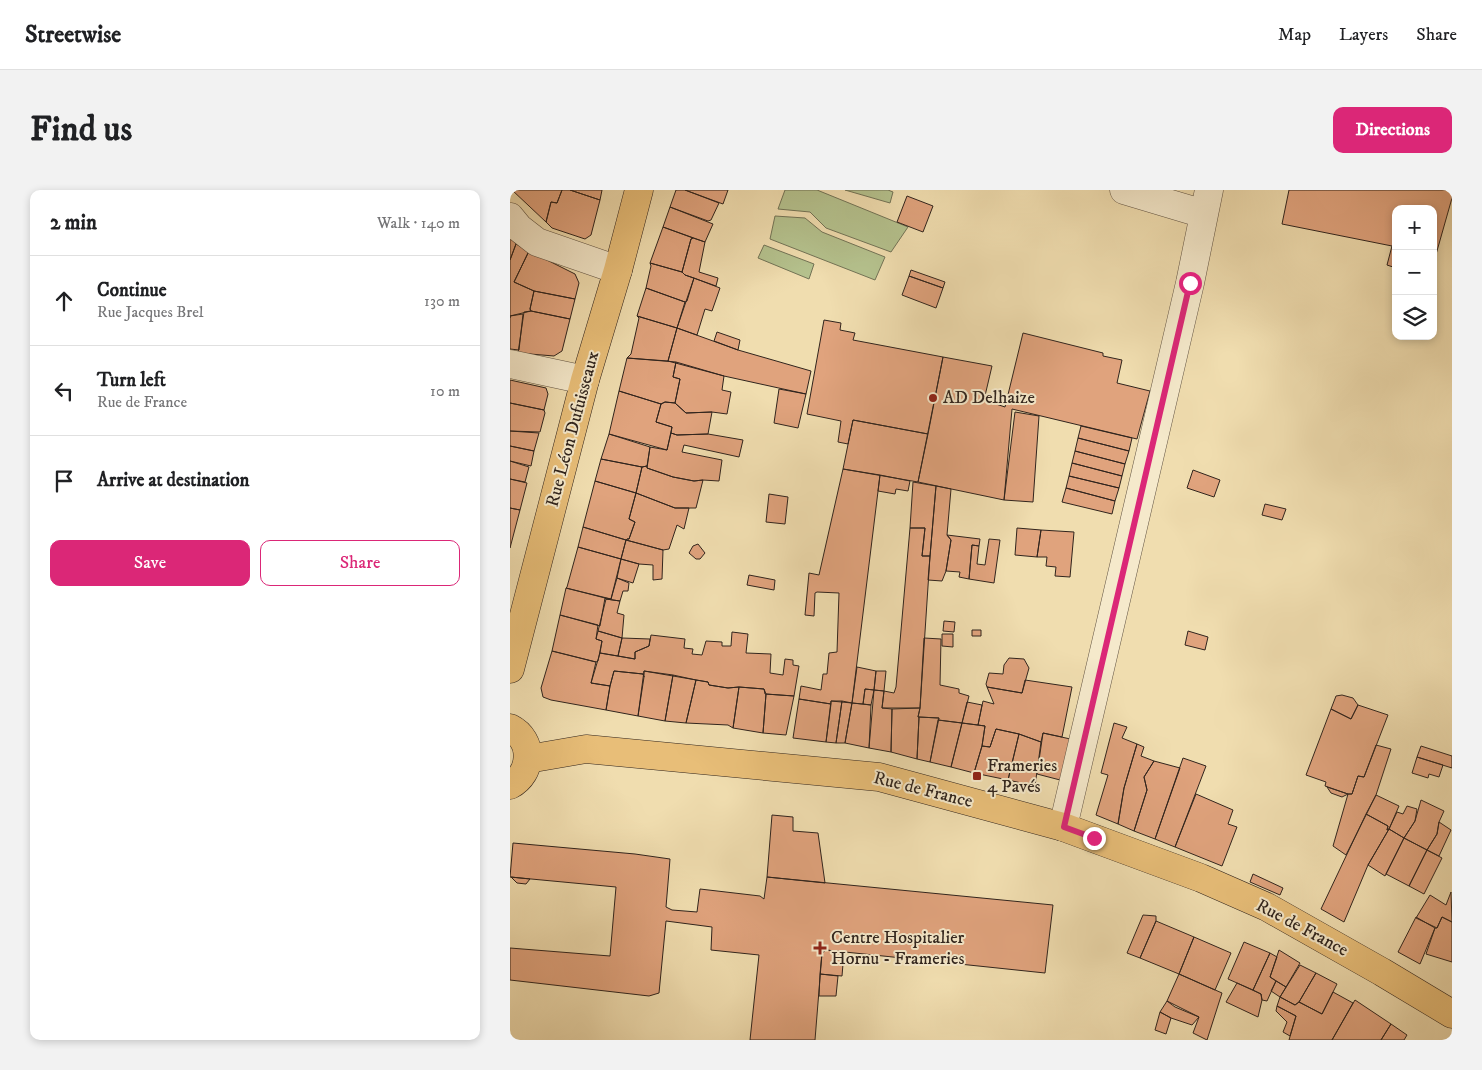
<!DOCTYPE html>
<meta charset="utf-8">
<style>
body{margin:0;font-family:"IM FELL DW Pica",serif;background:#f2f2f2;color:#202124}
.controls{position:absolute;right:15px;top:15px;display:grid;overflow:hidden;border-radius:10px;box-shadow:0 2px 8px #0003}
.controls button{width:45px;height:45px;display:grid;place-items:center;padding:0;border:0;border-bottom:1px solid #e0e0e0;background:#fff;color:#202124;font:25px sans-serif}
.stop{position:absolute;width:15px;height:15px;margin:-11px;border:4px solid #db2777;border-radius:50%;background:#fff}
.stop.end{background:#db2777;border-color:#fff;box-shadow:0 1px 5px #0008}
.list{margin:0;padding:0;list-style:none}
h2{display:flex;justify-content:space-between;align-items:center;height:65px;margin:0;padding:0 20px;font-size:21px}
h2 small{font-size:16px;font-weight:400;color:#757577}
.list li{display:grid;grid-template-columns:32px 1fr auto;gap:15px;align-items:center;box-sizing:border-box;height:90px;padding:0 20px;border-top:1px solid #e0e0e0}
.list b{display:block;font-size:19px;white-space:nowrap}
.list p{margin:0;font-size:16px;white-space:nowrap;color:#757577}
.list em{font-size:16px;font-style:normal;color:#757577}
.actions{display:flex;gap:10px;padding:15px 20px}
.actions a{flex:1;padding:11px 0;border:1px solid #db2777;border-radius:10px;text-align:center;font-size:18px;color:#db2777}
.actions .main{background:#db2777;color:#fff}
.icon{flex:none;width:28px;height:28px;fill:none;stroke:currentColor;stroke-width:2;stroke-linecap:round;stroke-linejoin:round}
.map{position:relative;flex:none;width:942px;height:850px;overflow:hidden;border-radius:10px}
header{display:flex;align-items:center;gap:30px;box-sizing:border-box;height:70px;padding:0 25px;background:#fff;border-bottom:1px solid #e0e0e0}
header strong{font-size:24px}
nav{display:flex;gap:28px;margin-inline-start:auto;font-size:18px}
.intro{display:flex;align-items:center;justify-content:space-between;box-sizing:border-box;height:120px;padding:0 30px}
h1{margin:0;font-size:35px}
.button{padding:12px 22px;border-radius:10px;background:#db2777;color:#fff;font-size:18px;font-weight:700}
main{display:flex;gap:30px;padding:0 30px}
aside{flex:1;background:#fff;border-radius:10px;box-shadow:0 2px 8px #0003}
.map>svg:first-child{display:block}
.green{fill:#b5c28e;stroke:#727356}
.building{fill:#e0a37d;stroke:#30241d}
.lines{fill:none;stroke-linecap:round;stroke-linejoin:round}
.minor-casing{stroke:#605242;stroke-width:29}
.major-casing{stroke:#30241d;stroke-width:29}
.minor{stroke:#f5e9cb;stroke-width:28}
.major{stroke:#e8be78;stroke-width:28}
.route{stroke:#db2777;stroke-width:6}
.poi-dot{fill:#8f2418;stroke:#f5e9cb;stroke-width:2}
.labels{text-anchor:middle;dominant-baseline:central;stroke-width:4;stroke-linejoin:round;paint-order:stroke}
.poi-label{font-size:18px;fill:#30241d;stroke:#f5e9cb;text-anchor:start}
.street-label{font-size:18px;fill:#30241d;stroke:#f5e9cb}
</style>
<header>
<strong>Streetwise</strong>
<nav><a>Map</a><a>Layers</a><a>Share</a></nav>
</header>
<div class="intro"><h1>Find us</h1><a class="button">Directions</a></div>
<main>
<aside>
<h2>2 min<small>Walk · 140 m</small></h2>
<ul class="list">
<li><svg class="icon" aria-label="ahead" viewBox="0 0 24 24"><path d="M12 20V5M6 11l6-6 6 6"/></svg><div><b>Continue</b><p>Rue Jacques Brel</p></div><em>130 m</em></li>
<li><svg class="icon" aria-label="left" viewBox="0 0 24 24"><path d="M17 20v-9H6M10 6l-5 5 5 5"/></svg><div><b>Turn left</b><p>Rue de France</p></div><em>10 m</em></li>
<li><svg class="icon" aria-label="arrive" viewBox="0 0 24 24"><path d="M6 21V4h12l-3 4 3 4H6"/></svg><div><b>Arrive at destination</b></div></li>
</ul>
<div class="actions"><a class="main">Save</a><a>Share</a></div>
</aside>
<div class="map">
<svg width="942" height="850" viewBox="0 0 942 850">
<rect width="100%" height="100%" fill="#f0ddaf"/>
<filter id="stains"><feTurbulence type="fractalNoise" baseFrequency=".004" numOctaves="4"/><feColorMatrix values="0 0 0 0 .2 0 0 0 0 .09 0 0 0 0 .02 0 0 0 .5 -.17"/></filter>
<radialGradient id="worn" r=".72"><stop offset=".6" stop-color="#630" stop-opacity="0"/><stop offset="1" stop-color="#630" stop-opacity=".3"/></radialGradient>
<path class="green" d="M275,0H307L398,37L381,62L316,38L300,22L268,19Z
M335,0H378L383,2L380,13Z
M265,26L295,28L312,42L375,67L365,90L260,49Z
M254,55L304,74L299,89L248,68Z"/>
<path class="building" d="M2,0H52L47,13L41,12L36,32Z
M52,0H60L90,10L81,45L75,49L42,38L36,32L41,12L47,13Z
M60,0H92L90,10Z
M166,0H175L209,13L201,30L198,31L160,17Z
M175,0H218L213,14Z
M779,0H942V8L923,75V19H886V78L877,75L882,56L772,34Z
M397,6L423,16L413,42L387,32Z
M160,17L203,34L195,52L153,37Z
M153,37L183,48L181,49L172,82L140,73Z
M0,46L6,54L0,70Z
M183,48L195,52L189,82L208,88L206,96L175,85L172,82L181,49Z
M6,54L19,61L4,92L24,101L20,119L21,121L0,126V128V70Z
M19,61L65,84L69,93L65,109L24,101L4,92Z
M140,73L172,82L175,85L184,88L177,111L175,112L136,98L141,76Z
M401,80L435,92L433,98L399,86Z
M399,86L433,98L426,118L392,105Z
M184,88L210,98L202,121L195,119L187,145L167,138Z
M136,98L175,112L167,138L127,126Z
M24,101L65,109L60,129L21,121L20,119Z
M21,121L60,129L52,161L44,166L8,163L14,122Z
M13,124L9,160L0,159V126Z
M127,126L167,138L158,171L117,168L121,164L129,128Z
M314,130L331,133L330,140L345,143L343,150L433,167L418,244L343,230L338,254L328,252L331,231L297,224Z
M167,138L228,160L301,181L296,204L214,186L158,171Z
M207,142L230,150L228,160L204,151Z
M513,143L593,163V166L612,170L607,193L640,201L627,249L502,219L494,310L408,292L433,167L482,176L474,210L495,217Z
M117,168L166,172L163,187L170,189L165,213L155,212L151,214L109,201Z
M166,172L214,186L212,200L221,202L217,224L202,222L176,223L165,213L170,189L163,187Z
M0,190L36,198L38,204L34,220L0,213Z
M269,199L296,204L288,238L264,233Z
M109,201L151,214L146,232L162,237L157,260L99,244Z
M155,212L165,213L176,223L202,222L198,244L167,245L161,243L162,237L146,232L151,214Z
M0,213L34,220L35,223L30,242L0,241Z
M505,222L529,226L523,312L494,310Z
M343,230L418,244L408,292L333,279Z
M571,236L622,248L619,261L568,248Z
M0,241L29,243L24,261L0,256Z
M161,243L167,245L198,244L233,250L229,267L174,255L172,262L212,270L209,291L193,290L184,291L163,287L137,278L140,257L157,260Z
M99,244L140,257L137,276L132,277L91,269Z
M568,248L619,261L615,274L565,261Z
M0,256L24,261L21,276L0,271Z
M565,261L615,274L612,286L562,273Z
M91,269L132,277L126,303L85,291Z
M0,271L19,277L15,292L0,289Z
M562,273L612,286L609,298L559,286Z
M137,276V278L163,287L184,291L193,290L186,318H165L126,303L132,277Z
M333,279L370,285L342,513L321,511V514L289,509L291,496L311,500L313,484H317L319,463L327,462L329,403L307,402L305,403L304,426L295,425L299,383L309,385Z
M683,280L710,290L704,307L677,298Z
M370,285L400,291L398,301L386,299L385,304L368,301Z
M559,286L609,298L605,311L556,298Z
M0,289L17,293L10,320L0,318Z
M85,291L126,303L119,329L125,332L119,349H117L116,350L73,337Z
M403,292L426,296L420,366H412L415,338H400Z
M426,296L441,299L437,345L441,350L436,381L432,391L418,390Z
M556,298L605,311L602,324L552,312Z
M126,303L165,318H179L174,339L167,335L159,359L153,360L116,350L117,349H119L125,332L119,329Z
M259,304L278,307L275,334L256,332Z
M755,314L776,319L772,330L752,325Z
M0,318L10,320L0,358Z
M73,337L116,350L111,369L68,357Z
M400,338H415L412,366H420L410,518H372L374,501L384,503L386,497Z
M507,338L531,340L527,367L505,365Z
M531,340L564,342L560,387L545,386L546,377L536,376L537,367H527Z
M437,345L470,349L469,356L462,355L459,389L449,387L450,382L436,381L441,350Z
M479,349L490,350L484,393L459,389L462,355L469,356L467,374L475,375Z
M116,350L153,360L152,389L143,390V375L129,374L111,369Z
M188,354L195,363L190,369H186L179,363L183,356Z
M68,357L111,369L101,409L56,398L57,397Z
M111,369L129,374L123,393L107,388Z
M239,385L265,390L264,400L237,395Z
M107,388L119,393L118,401H113L110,411L96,409L95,408L101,409Z
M56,398L95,408L90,436L50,425Z
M96,409L110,411L107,423L114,425L112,448L88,441Z
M50,425L88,435L86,449L92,451L88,471L86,472L42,461Z
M434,431L445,432L444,442L433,441Z
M462,440H471V446H462Z
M88,441L112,448L108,466L90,463L92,451L86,449Z
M678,441L698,447L695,460L675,455Z
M222,442L238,444L236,463L261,464L260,483L273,485L275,469L283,470V475L289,476L284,506L255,504L254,499L229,497L218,498L199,495L198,492L134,481V487L133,484L104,481L100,496L81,493L90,463L125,469V462L139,456L141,445L175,449L174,458L183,459L182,464L192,465L196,451L212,452V456H221Z
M432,444H443V457L432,456Z
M112,448L140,449L139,456L125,462V469L108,466Z
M414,448L431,449L430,495L449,499V503L459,506L452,533L428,530L429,528L408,527L410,518Z
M42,461L86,472L81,493L100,496L96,520L41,510L33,507L31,498Z
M499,468L514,469L519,478L512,503L477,497L476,494L479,483L493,484L494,475Z
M347,477L366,481L364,500L355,499L353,514L342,513Z
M104,481L133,484L134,487L128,526L96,520L100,496Z
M134,481L163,485L155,531L128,526Z
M366,481H376L374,501L364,500Z
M163,485L186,490L176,533L155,531Z
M186,490L198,492L199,495L218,498L229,497L223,538L218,535L176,533Z
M515,490L562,497L552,547L533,543L531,552L509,544L486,539L480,557L472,556L475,536L468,535L473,511L484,514L477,497L512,503Z
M229,497L254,499L256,504L253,543L223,538Z
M355,499L364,500L361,515L353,514Z
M364,500L374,501L372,518L382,519L381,562L359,558Z
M256,504L284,506L276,545L253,543Z
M832,505L843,508L848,515L841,529L821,519L826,506Z
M289,509L321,514L316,552L283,548Z
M321,511H332L326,553L316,552Z
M332,511L342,513L335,553H326Z
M457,512L472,515L468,535L452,533Z
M342,513L361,515L359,558L335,553Z
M848,515L878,525L854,587L848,586L842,604H838L815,596L816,592L796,585L821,519L841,529Z
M410,518L408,527H409L407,569L381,562L382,519Z
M409,527L429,528L420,572L407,569Z
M428,530L452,533L441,577L420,572Z
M452,533L475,536L472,556L464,583L441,577Z
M604,533L617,537L612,548L627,554L614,598L608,634L586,625L598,585L591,583Z
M486,539L509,544L498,590L464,583L472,556L480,557Z
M533,543L565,550L554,591L527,584Z
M509,544L531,552L525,596L498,590Z
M627,554L634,557L631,566L644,571L634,587L637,600L624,641L608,634L614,598Z
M866,555L881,559L866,605L836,665L823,656L838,604H842L848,586L854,587Z
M911,556L942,566V578L907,567Z
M907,567L933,575L929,587L919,584L918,588L902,583Z
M673,568L696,576L665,657L645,649Z
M644,571L670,578L645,649L624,641L637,600L634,587Z
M817,597L838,604L832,607L821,603Z
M686,604L723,620L718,634L727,637L712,676L665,657Z
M866,605L889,616L879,639L877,640L878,636L856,624Z
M911,610L934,621L929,632L927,644L917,660L894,648L905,631Z
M897,616L907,619L905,631L894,648L879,639L887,622L893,624Z
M856,624L878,636L877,640L879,639L858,675L834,732L811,719Z
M262,625L283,627V641L308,643L315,693L257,687Z
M929,632L941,640L929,666L917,660L927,644Z
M879,639L894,648L875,686L858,675Z
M894,648L917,660L899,696L876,684Z
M3,653L125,664L160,669L156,717L162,720L187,722L190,699L250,706L254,709L257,687L543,715L535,783L316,760L312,763L305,850H240L249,765L201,760L202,737L156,731L149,803L139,806L0,790V758L100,766L106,697L0,687Z
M917,660L932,668L914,704L899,696Z
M743,684L773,698L770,705L740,692Z
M1,687L20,689L16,694L7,693Z
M941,702L942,732L932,727L927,738L906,728L920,705L936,715Z
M633,725L646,726V731L630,768L617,763Z
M906,727L925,738L910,774L888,762Z
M932,727L942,732V772L916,764L925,738H927Z
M646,731L684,747L669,784L630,768Z
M684,747L721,763L705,800L669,784Z
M734,752L760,763L743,800L718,789Z
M316,760L334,762L332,786L310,784L312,763Z
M769,760L790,773L776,797L760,787Z
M760,763L767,767L760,787L766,791L757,811L752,810L751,804L743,800Z
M790,775L806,783L789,812L785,815L770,807Z
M806,783L827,794L812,824L789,812Z
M310,784L328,786L326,806H309Z
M669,784L712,803L697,850L683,843L689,827L657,811Z
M766,791L776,797L770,807L761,801Z
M727,793L751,804L752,810L748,827L716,812Z
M823,802L843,813L822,850H779L786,826L767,816L770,807L785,815L789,812L812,824Z
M845,810L881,834L871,850H822Z
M657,811L665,817L689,827L682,835L661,828L650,822Z
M767,816L786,826L780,846L773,842L777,832L766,821Z
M650,822L661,828L656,844L645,840Z
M881,834L897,845L894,850H871Z"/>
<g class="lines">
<g class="minor-casing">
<path id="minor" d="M614,0L694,24
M0,27L9,38L27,52L108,80
M0,174L75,190
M553,637L680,93L699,0"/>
</g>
<g class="major-casing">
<path id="major" d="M0,479L75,190L108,80L129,0
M0,538C24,550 23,583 0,595
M18,569L76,559L369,587L553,637L691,688L757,717L872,782L942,824"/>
</g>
<use href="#minor" class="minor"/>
<use href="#major" class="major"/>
</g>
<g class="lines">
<path class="route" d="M584,648L554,637L680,93"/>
</g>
<g class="poi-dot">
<circle cx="423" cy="208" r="5"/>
<rect x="462" y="581" width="10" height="10" rx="2.5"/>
<path d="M307.5 750.5h5v5h5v5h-5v5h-5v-5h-5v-5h5z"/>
</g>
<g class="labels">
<g class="poi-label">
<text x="433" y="208">AD Delhaize</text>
<text x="477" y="576">Frameries<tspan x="477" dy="21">4 Pavés</tspan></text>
<text x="321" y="748">Centre Hospitalier<tspan x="321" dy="21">Hornu - Frameries</tspan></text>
</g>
<g class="street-label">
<text transform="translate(63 239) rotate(-75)">Rue Léon Dufuisseaux</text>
<text transform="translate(413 600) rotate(14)">Rue de France</text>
<text transform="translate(792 738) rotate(28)">Rue de France</text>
</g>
</g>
<rect width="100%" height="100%" filter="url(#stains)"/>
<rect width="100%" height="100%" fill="url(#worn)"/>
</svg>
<div class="controls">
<button>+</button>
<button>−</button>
<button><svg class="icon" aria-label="layers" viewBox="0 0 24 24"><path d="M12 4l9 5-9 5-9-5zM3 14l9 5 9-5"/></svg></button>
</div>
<div class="stop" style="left:680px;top:93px"></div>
<div class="stop end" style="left:584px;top:648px"></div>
</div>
</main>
